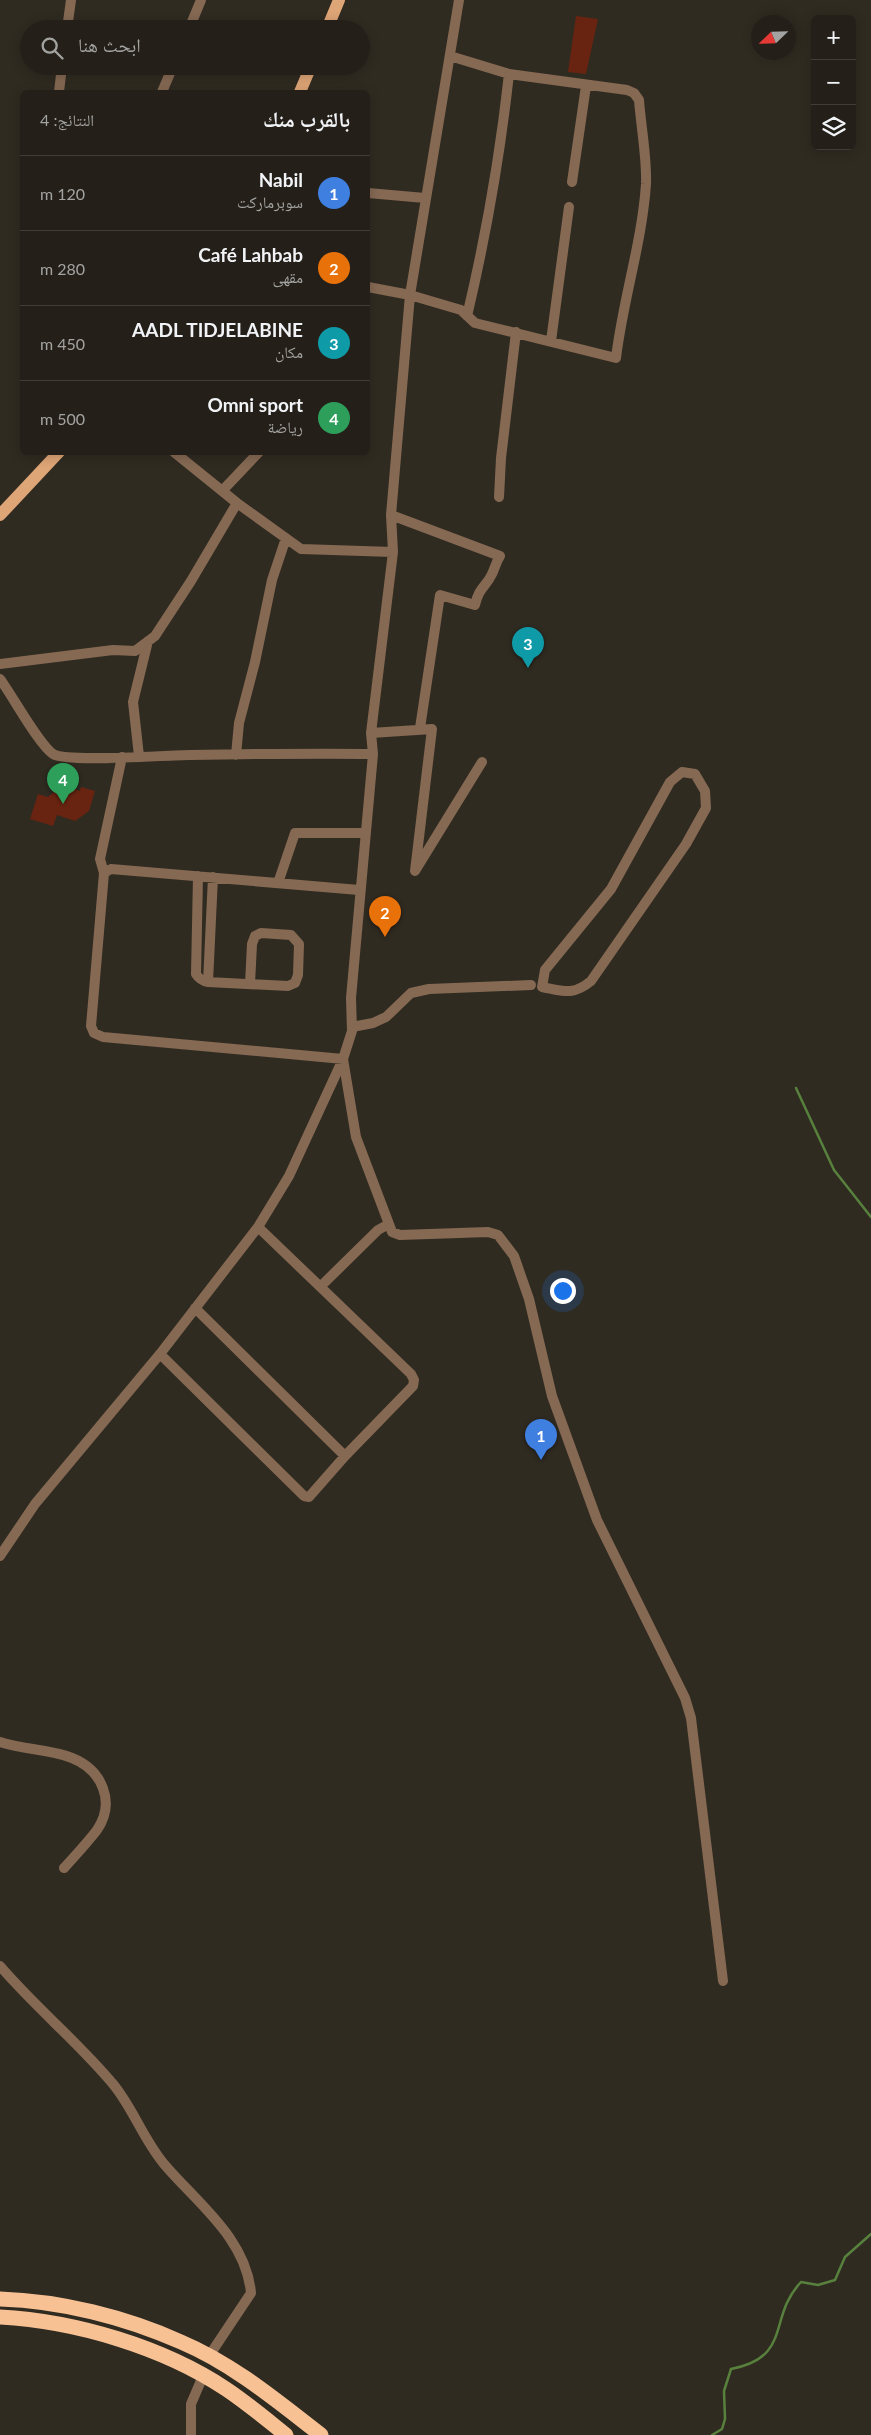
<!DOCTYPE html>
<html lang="ar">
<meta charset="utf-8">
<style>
body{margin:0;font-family:Lato,"Noto Naskh Arabic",sans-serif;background:#302d26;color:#f1f3f6;direction:rtl}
.controls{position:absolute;right:15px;top:15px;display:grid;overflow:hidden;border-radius:8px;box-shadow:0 2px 12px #0003}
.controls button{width:45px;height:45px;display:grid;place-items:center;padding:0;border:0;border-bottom:1px solid #413e38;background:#242019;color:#f1f3f6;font:25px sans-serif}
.compass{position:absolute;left:751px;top:15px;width:45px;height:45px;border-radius:50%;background:#242019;box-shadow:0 2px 12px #0003;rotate:247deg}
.you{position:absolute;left:562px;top:1290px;width:18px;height:18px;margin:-12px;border:4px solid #fff;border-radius:50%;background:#1a73e8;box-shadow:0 0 0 8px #1a73e833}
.badge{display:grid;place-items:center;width:32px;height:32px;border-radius:50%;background:#b45309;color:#fff;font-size:16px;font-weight:700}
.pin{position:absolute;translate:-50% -41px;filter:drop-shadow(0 1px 2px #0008)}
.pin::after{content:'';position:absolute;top:26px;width:18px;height:15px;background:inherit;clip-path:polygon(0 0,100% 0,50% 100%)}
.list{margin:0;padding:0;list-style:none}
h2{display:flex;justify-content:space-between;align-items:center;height:65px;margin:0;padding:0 20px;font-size:21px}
h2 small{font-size:16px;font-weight:400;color:#a3a3a2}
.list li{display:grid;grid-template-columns:32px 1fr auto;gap:15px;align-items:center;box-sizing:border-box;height:75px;padding:0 20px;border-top:1px solid #413e38}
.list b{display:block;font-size:19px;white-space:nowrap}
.list p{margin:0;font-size:16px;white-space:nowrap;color:#a3a3a2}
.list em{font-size:16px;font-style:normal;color:#a3a3a2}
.icon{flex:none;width:28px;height:28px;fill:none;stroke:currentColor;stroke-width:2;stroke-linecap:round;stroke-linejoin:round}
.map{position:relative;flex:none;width:871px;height:2435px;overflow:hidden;direction:ltr}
.search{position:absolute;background:#242019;box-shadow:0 2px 12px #0003;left:20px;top:20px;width:350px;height:55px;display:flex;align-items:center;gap:12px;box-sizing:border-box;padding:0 18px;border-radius:28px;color:#a3a3a2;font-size:19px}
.panel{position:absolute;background:#242019;box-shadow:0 2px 12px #0003;left:20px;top:90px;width:350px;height:365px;border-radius:8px;direction:rtl}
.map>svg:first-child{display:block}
.green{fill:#692411}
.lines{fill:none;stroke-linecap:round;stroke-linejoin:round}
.stream{stroke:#57813d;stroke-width:2.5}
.minor{stroke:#856953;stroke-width:10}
.major{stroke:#dea576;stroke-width:12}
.highway{stroke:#f8c194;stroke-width:15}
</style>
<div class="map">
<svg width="871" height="2435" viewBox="0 0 871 2435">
<rect width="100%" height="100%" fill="#302b21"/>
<path class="green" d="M576,16L598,19L586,74L568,72Z
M65,783L66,786L80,791L81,787L95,791L89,811L75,821L57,815L53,826L30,819L38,794L48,797Z"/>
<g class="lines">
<path class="stream" d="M796,1088L834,1170L871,1217
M712,2435L722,2429L725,2419L724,2391L731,2369C793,2357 767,2318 801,2282L818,2285L835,2280L845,2257L871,2234"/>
<path class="minor" d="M459,0L410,295L391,515L393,552L371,733L373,754L351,998L352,1031L343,1059L356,1137L392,1232L400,1235L488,1232L498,1235L514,1256L529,1299L552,1396L597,1520L685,1698L691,1718L723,1981
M67,29L71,0
M189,29L201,0
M59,92L62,66
M162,92L173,66
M572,182L586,86
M368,193L425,198
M368,287L410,295L461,310L475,323L616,358C623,299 642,243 646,184C647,157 641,127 639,100L634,93L627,90L509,74L450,56
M467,316C486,236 500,156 509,74
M551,341L569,207
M174,452L237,503L301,549L393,552
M223,490L259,452
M499,497L501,458L516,332
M391,515L500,556C496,562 495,568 492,574C486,587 479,587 475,605L440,595L420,728
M0,664L113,650L135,651L155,636L191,581L237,503
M0,679C12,695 39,745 53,754C67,763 166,755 189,755C250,754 312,753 373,754
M371,733L432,729L415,871L482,762
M236,755L239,723L255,662L272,580L286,538
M139,756L133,702L148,641
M682,772L695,774L705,791L706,808L686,844L591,981C573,996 563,991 542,987L545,970L611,889L670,782Z
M104,873L100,859L122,757
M198,876L196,974C199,979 202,981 208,982L288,986L295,983L298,975L299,944L291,935L261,933L255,936L252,944L250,984
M278,883L295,833H365
M208,982L213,877
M352,1027L373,1023L386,1017L411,993L429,989L531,985
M321,1286L378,1230L387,1225
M195,1308L345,1456
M160,1354L304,1496L309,1497L345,1456L413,1386L414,1380L411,1374L258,1227
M0,1556L35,1504L160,1354L258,1227L289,1176L343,1059L103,1037L94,1033L91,1026L104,873L111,869L359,890
M0,1742C23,1750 50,1749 72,1758C102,1770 116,1802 97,1830C87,1843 75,1856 64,1868
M0,1966C36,2008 78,2042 113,2084C133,2108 143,2139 164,2164C197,2203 246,2238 251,2293L209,2356
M191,2435V2404L203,2376"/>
<path class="major" d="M327,29L339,0
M300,92L311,66
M0,515L59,452"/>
<path class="highway" d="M0,2299C61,2301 125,2317 181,2342C233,2364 277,2401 321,2435
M0,2317C75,2321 163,2347 226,2389C247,2403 266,2419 286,2435"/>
</g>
</svg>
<div class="controls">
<button>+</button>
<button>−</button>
<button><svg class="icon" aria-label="layers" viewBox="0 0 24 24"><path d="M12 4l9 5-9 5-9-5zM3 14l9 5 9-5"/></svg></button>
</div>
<svg class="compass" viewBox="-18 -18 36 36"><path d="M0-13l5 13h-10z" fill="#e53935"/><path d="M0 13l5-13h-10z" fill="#a3a3a2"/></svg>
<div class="you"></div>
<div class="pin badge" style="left:541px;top:1460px;background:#3f7fe0">1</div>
<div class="pin badge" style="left:385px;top:937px;background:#e8710a">2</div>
<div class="pin badge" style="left:528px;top:668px;background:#0f9aa8">3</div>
<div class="pin badge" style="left:63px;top:804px;background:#2e9e5b">4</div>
<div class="search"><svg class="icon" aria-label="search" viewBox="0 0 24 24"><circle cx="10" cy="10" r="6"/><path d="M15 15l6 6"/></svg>ابحث هنا</div>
<section class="panel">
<h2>بالقرب منك<small>النتائج: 4</small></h2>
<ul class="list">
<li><span class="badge" style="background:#3f7fe0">1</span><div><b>Nabil</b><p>سوبرماركت</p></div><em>120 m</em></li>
<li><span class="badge" style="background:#e8710a">2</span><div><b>Café Lahbab</b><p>مقهى</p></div><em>280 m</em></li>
<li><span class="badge" style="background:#0f9aa8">3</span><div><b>AADL TIDJELABINE</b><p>مكان</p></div><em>450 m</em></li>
<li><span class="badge" style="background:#2e9e5b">4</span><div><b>Omni sport</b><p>رياضة</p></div><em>500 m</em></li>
</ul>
</section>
</div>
